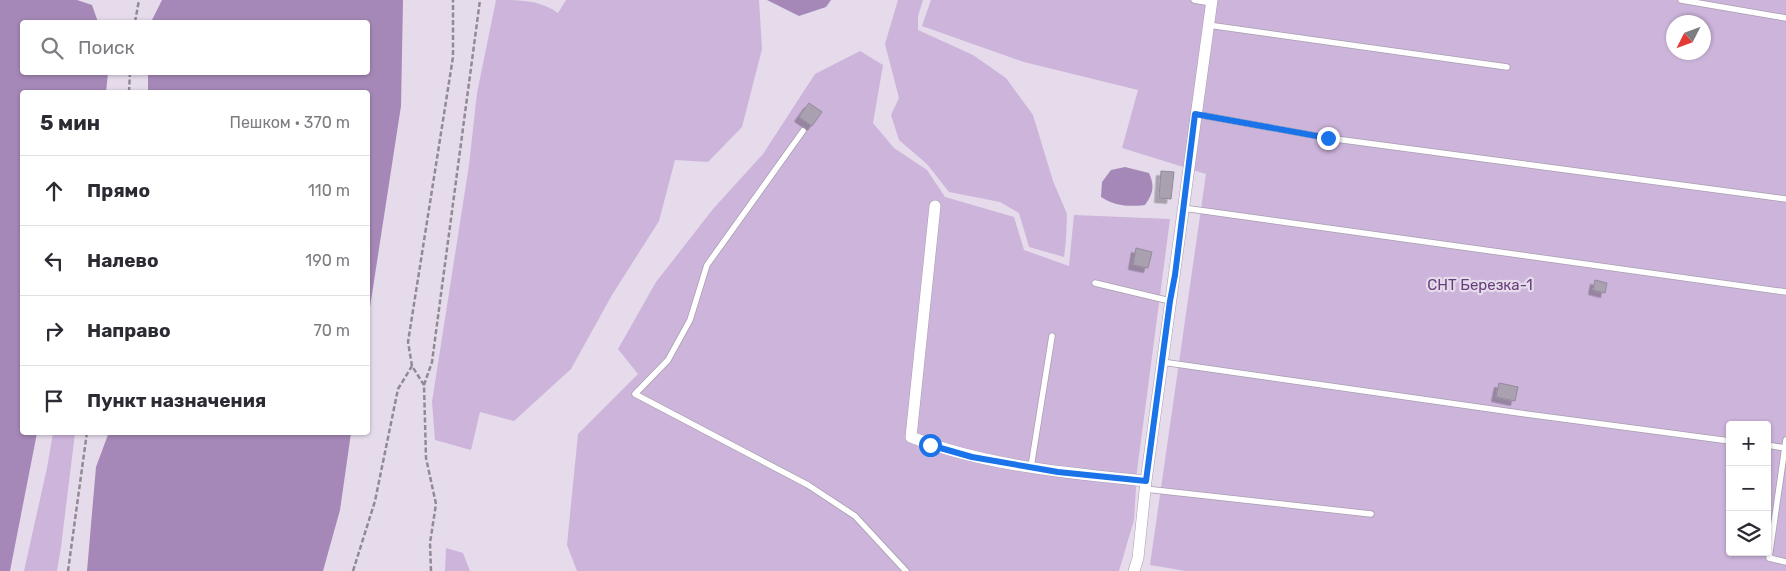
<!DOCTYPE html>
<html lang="ru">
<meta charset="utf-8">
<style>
body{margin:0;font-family:Rubik,sans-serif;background:#f7f7f7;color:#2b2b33}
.controls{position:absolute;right:15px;bottom:15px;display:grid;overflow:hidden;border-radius:5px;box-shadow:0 1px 4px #0004}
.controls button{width:45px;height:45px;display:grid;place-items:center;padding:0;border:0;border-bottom:1px solid #e1e1e2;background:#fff;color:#2b2b33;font:25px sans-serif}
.compass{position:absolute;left:1666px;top:15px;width:45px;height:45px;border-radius:50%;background:#fff;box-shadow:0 1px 4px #0004;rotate:228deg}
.stop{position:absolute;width:15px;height:15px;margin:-11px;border:4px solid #1a73e8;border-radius:50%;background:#fff}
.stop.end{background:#1a73e8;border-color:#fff;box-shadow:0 1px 5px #0008}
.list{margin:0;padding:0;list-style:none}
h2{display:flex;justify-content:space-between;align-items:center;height:65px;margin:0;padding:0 20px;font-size:21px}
h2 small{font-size:16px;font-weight:400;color:#7c7c81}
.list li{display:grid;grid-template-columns:32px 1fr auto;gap:15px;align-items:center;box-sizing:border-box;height:70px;padding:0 20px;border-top:1px solid #e1e1e2}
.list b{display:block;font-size:19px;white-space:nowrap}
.list em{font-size:16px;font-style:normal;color:#7c7c81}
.icon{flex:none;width:28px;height:28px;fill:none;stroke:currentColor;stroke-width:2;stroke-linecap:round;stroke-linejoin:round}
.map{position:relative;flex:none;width:1786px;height:571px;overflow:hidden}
.search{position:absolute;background:#fff;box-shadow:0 1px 4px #0004;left:20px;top:20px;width:350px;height:55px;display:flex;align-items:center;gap:12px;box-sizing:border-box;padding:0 18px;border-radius:5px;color:#7c7c81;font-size:19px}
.panel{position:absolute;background:#fff;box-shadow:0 1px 4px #0004;left:20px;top:90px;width:350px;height:345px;border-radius:5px}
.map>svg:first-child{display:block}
.green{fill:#ccb4db;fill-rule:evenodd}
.water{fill:#a588b7}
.building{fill:#aaa1b0;stroke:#938a99;filter:url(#shadow)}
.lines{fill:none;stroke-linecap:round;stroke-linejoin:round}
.lane-casing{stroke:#a89faf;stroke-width:7}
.street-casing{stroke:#a89faf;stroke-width:12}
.path{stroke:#918a95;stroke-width:2.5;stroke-dasharray:5 2.5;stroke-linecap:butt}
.lane{stroke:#fff;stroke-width:5.5}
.street{stroke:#fff;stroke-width:11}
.route{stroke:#1a73e8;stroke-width:6}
.labels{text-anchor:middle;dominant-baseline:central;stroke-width:4.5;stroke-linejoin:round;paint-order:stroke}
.park-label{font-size:15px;fill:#673f7c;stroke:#e5dbeb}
</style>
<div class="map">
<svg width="1786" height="571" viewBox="0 0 1786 571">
<defs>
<filter id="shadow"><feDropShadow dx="-4.5" dy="4.5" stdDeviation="0" flood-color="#0004"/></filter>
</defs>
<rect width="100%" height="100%" fill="#e5dbeb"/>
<path class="green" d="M496,0C520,0 540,0 558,13L566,0H759L762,49L742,127L708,162L675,160L659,221L612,295L571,369L514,421L480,412L471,450L435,440L432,402L469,165L477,93Z
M898,0H923L918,16V30L973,55L1006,78L1033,115L1053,181L1067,214L1066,240L1064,257L1029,247L1019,213L1000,202L949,192L927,164L899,140L891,115L899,98L885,44Z
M931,0H1786V571H1186L1150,565L1206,174L1122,148L1138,90L1024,62L922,26ZM1674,22H1704V52H1674ZM1730,425H1767V552H1730Z
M860,51L883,65L873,123L894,148L927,170L945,197L1014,217L1024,250L1069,266L1074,215L1170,219L1137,471L1134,520L1119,571H577L567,545L578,434L638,374L618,349L656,282L713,209L763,154L815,74Z
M53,433H75L61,547L57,571H24L47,468Z
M446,548L463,553L470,571H445Z"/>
<path class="water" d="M0,0H77L92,5L98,22H22V72L108,73L106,92H22V432L37,433L10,571H0Z
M162,0H403L401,106L368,320V92H148V73L368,72V22H151Z
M767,0H831L826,7L799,16Z
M1125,167L1149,173C1155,186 1153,194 1145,205C1129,207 1115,206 1101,197L1102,182L1111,170Z
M109,432L351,433L340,510L323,571H87L96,467Z"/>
<path class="building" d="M809,103L822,112L812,126L799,117Z
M1161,171L1174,172L1171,199L1159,198Z
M1136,248L1152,252L1148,268L1133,265Z
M1595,280L1607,283L1605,293L1593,290Z
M1499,383L1518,387L1515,401L1496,397Z"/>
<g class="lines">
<g class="lane-casing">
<path id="lane" d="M1194,0L1211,3
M1681,0L1786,18
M1208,25L1507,67
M1195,114L1328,138L1786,199
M803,131L707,265L690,320L668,360L635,394L808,485L855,516L906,571
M1183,208L1786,292
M1095,283L1170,301
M1162,362L1519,413L1730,441
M1786,440L1769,558L1786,562
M1767,445L1785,448
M1031,467L1052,336
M1145,489L1371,514"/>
</g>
<g class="street-casing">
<path id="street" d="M935,206L911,437C986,466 1067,473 1146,481
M1134,571L1138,558L1146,481L1212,0"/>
</g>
<path class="path" d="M135,22L139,0
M129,92L130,72
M424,385L432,362L480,0
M68,571L87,432
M353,571L375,501L398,389L412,366
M431,571L430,543L436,504L426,458L424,385L412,366L408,342L453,57V0"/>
<use href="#lane" class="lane"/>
<use href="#street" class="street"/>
</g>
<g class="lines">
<path class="route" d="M930,445L972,457L1058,472L1146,481L1170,301L1175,275L1195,114L1328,138"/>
</g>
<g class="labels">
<g class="park-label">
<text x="1480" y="285">СНТ Березка-1</text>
</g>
</g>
</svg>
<div class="controls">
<button>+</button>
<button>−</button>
<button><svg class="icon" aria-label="layers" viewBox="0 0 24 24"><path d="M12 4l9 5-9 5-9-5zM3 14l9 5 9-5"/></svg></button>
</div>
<svg class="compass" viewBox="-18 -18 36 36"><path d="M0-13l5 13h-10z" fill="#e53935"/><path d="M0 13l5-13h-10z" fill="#7c7c81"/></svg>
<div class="stop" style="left:930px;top:445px"></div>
<div class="stop end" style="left:1328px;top:138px"></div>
<div class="search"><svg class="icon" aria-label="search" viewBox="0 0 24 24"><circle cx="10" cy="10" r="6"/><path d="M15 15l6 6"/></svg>Поиск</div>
<section class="panel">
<h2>5 мин<small>Пешком · 370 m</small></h2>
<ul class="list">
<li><svg class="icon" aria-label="ahead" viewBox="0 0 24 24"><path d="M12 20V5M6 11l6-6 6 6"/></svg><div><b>Прямо</b></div><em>110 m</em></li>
<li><svg class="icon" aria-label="left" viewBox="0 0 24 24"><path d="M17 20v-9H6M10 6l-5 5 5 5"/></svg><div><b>Налево</b></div><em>190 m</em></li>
<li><svg class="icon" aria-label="right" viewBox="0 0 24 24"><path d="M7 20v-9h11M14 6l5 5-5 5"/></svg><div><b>Направо</b></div><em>70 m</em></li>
<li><svg class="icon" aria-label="arrive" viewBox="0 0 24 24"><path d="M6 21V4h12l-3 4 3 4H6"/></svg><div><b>Пункт назначения</b></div></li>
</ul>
</section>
</div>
